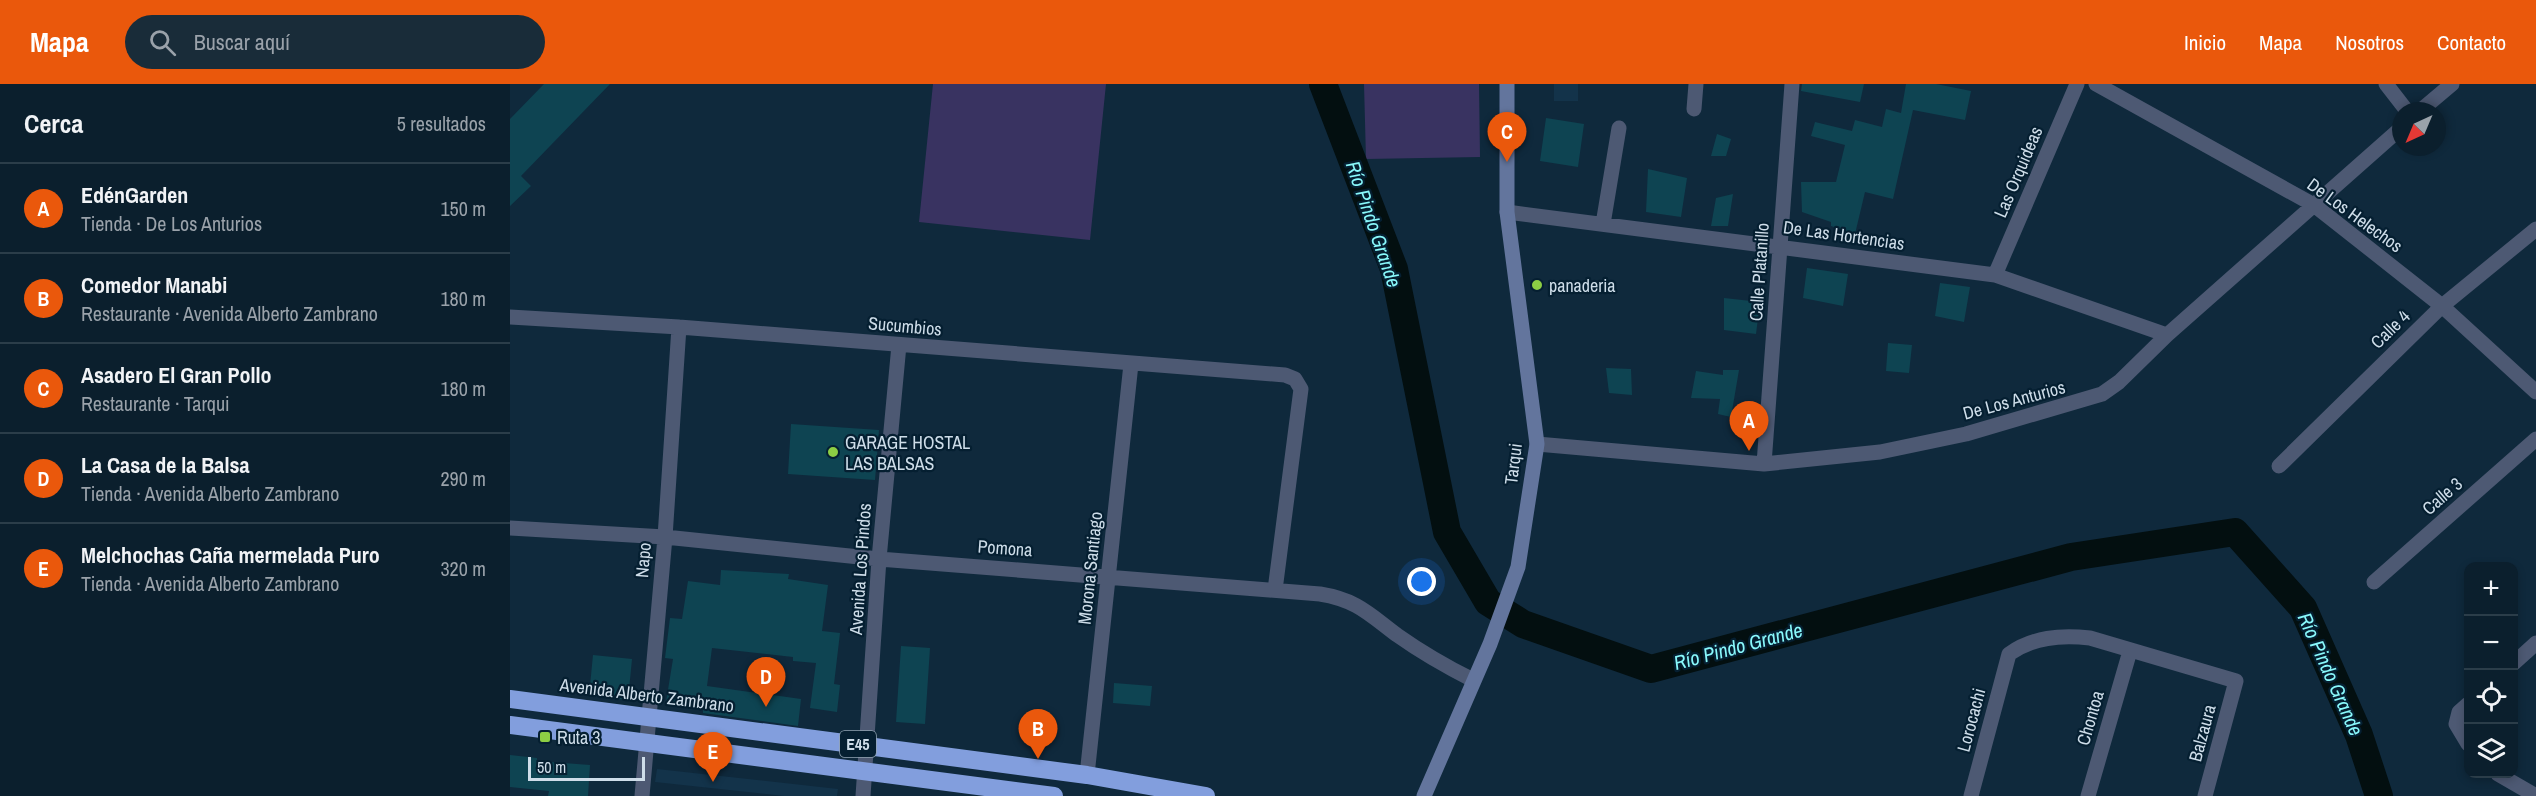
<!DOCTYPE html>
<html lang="es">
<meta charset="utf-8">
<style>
body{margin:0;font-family:"Archivo Narrow",sans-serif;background:#192c39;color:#f1f3f6}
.controls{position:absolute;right:18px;bottom:18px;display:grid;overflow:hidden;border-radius:12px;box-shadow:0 3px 9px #0003}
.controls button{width:54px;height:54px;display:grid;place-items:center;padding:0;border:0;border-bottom:2px solid #2b3d49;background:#0b1f2d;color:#f1f3f6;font:30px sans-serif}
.compass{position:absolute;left:1882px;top:18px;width:54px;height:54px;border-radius:50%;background:#0b1f2d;box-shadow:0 3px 9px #0003;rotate:224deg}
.scale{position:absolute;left:18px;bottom:15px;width:117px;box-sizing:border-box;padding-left:6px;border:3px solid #cedde9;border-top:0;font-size:16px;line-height:21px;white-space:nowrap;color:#cedde9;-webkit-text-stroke:4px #051f31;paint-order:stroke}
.you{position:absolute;left:912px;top:498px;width:21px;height:21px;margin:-15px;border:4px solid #fff;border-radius:50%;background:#1a73e8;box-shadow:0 0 0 9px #1a73e833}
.badge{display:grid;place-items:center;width:39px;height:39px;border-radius:50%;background:#ea580c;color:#fff;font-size:20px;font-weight:700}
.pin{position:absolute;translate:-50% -50px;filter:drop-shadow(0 2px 3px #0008)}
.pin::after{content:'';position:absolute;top:32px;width:21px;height:18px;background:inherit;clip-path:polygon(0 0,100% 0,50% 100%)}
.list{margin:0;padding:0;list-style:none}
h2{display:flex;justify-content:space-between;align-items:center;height:78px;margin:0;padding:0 24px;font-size:26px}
h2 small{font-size:20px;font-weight:400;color:#9aa2aa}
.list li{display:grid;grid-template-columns:39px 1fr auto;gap:18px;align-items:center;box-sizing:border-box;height:90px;padding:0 24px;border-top:2px solid #2b3d49}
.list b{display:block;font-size:22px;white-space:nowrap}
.list p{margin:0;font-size:20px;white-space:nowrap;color:#9aa2aa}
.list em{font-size:20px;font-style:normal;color:#9aa2aa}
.icon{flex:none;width:33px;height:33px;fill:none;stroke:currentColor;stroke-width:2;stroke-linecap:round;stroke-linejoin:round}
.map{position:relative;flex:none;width:2026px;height:712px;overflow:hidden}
header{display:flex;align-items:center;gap:36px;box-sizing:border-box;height:84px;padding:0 30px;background:#ea580c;color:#fff}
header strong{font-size:28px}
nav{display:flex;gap:33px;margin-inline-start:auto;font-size:21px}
.search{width:420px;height:54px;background:#192c39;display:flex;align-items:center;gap:15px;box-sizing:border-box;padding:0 21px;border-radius:33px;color:#9aa2aa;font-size:22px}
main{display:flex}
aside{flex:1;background:#0b1f2d}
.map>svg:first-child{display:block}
.built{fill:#13334a}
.green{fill:#393361}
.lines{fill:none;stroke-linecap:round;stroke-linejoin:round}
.river{stroke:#030f10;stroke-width:28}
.building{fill:#0e4452}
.street{stroke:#4d5973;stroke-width:15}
.secondary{stroke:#63759d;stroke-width:15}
.highway{stroke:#829edd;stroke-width:18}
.poi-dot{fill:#8dce44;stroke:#051f31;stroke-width:2}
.labels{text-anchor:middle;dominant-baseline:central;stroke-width:4.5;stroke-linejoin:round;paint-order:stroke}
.shield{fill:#051f31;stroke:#92a4b2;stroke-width:1.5}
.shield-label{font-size:16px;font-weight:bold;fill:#cedde9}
.street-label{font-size:18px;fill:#cedde9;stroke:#051f31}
.poi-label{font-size:18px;fill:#cedde9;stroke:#051f31;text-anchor:start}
.water-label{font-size:20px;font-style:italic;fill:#89f9fc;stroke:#051f31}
</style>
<header>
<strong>Mapa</strong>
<div class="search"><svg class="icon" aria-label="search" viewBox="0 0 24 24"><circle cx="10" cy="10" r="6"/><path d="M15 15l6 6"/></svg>Buscar aquí</div>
<nav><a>Inicio</a><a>Mapa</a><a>Nosotros</a><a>Contacto</a></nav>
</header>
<main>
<aside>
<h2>Cerca<small>5 resultados</small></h2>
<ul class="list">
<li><span class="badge">A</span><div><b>EdénGarden</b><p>Tienda · De Los Anturios</p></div><em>150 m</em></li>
<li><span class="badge">B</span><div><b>Comedor Manabi</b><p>Restaurante · Avenida Alberto Zambrano</p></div><em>180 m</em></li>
<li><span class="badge">C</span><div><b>Asadero El Gran Pollo</b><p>Restaurante · Tarqui</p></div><em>180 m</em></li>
<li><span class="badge">D</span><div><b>La Casa de la Balsa</b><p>Tienda · Avenida Alberto Zambrano</p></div><em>290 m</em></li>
<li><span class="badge">E</span><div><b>Melchochas Caña mermelada Puro</b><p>Tienda · Avenida Alberto Zambrano</p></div><em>320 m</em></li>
</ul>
</aside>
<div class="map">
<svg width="2026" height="712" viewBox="0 0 2026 712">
<rect width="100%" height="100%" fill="#0f293c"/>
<path class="built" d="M1044,0H1068V17H1044Z
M147,685L328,705L327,712H274L145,698Z"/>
<path class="green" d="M423,0H596L580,156L409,138Z
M854,0H969L970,73L856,75Z"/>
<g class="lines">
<path class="river" d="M813,0L884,185L937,448L978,518L1013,540L1141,585L1561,473L1725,448L1793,524L1849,651L1869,712"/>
</g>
<path class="building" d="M34,0H100L11,92L21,102L0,122V35Z
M1292,0H1354L1350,18L1291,7Z
M1396,0H1426L1461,7L1455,36L1403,26L1383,115L1355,108L1345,150L1321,142V138L1292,128L1291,98H1326L1335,61L1301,52L1305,38L1342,47L1345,36L1372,43L1376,25L1391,29Z
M1036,34L1074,40L1068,83L1030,77Z
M1207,50L1221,55L1216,72H1201Z
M1138,85L1177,94L1171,133L1136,128Z
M1223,110L1218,142H1201L1206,114Z
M1297,184L1338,190L1333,222L1293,214Z
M1430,199L1460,203L1454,238L1425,232Z
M1214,214L1250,218L1246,250L1214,246Z
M1378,259L1402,261L1399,289L1376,287Z
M1096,284L1121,285L1122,311L1099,309Z
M1213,286H1229L1221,333L1208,330L1210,315L1181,314L1186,287L1213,291Z
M281,340L369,346L365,396L278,390Z
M211,486L279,490L278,495L318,501L312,547L330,549L324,600L330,601L327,628L300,624L306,579L283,577V573L202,564L197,602L291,615L288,642L193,629V625L156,618L163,575L155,574L160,534L172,535L178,497L210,501Z
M391,562L420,564L415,640L386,638Z
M83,571L122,575L118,616L79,612Z
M604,599L642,602L640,622L603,619Z
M0,671L27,674V677L80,681L78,712H38L39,707L0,703Z"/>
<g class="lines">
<path class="street" d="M1586,0L1804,121L1932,222L2026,308
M1876,0L1897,27
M1184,25L1186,0
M1910,27L1942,0
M997,128L1485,191L1657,251
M1093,140L1109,44
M1485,191L1567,0
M0,233L169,243L775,291L785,295L791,305L765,506
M1027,360L1254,380L1370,368L1456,350L1592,310L1609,298L1657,251L1891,44
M1254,380L1282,0
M1769,382L1932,222L2026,145
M0,444L155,453L369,475L810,510C847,516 859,530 887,551C911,568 937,583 963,596
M1864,498L2026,355
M2004,579L2026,559
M1958,620L1949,628L1946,640L1958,660
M1988,690L2026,712
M577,691L621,280
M132,712L155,453L169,243
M353,712L369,475L389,261
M1461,712L1499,570C1523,553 1550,551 1580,554L1726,597L1695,712
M1578,712L1620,567"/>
<path class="secondary" d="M914,712L980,560L1008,483L1027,360L997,128V0"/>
<path class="highway" d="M0,615L577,691L696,712
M0,641L544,712"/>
</g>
<g class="poi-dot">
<circle cx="1027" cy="201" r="6"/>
<circle cx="323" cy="368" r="6"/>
<rect x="29" y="647" width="12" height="12" rx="3"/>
</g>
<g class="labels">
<rect class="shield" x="330" y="647" width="36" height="26" rx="4.5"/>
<g class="shield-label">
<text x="348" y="660">E45</text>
</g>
<g class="street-label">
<text transform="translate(1508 88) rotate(-67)">Las Orquideas</text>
<text transform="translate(1845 131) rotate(36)">De Los Helechos</text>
<text transform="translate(1334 151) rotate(8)">De Las Hortencias</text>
<text transform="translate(1249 188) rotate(-86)">Calle Platanillo</text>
<text transform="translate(395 242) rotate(5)">Sucumbios</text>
<text transform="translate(1880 245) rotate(-44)">Calle 4</text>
<text transform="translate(1504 316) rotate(-15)">De Los Anturios</text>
<text transform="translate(1003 380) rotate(-83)">Tarqui</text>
<text transform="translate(1932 412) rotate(-41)">Calle 3</text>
<text transform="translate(495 464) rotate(4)">Pomona</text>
<text transform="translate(133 476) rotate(-85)">Napo</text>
<text transform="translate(580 484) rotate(-84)">Morona Santiago</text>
<text transform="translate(350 485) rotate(-86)">Avenida Los Pindos</text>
<text transform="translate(137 611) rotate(7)">Avenida Alberto Zambrano</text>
<text transform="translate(1580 634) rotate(-74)">Chontoa</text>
<text transform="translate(1461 636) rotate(-75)">Lorocachi</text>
<text transform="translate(1692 649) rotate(-75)">Balzaura</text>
</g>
<g class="poi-label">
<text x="1039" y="201">panaderia</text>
<text x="335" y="358">GARAGE HOSTAL<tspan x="335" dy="21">LAS BALSAS</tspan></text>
<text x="47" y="653">Ruta 3</text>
</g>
<g class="water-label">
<text transform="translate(864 140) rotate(71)">Río Pindo Grande</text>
<text transform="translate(1228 562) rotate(-15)">Río Pindo Grande</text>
<text transform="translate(1821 590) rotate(66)">Río Pindo Grande</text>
</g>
</g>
</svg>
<div class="controls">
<button>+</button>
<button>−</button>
<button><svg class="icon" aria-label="locate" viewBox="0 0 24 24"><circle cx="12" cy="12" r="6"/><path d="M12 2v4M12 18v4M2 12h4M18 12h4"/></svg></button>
<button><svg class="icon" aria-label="layers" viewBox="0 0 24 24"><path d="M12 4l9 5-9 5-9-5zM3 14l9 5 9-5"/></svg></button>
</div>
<svg class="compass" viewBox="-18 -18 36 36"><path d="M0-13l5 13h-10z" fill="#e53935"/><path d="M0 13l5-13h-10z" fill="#9aa2aa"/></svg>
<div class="scale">50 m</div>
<div class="you"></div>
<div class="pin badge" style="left:1239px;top:367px">A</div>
<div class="pin badge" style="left:528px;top:675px">B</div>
<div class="pin badge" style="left:997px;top:78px">C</div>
<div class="pin badge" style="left:256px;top:623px">D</div>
<div class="pin badge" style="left:203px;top:698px">E</div>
</div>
</main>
